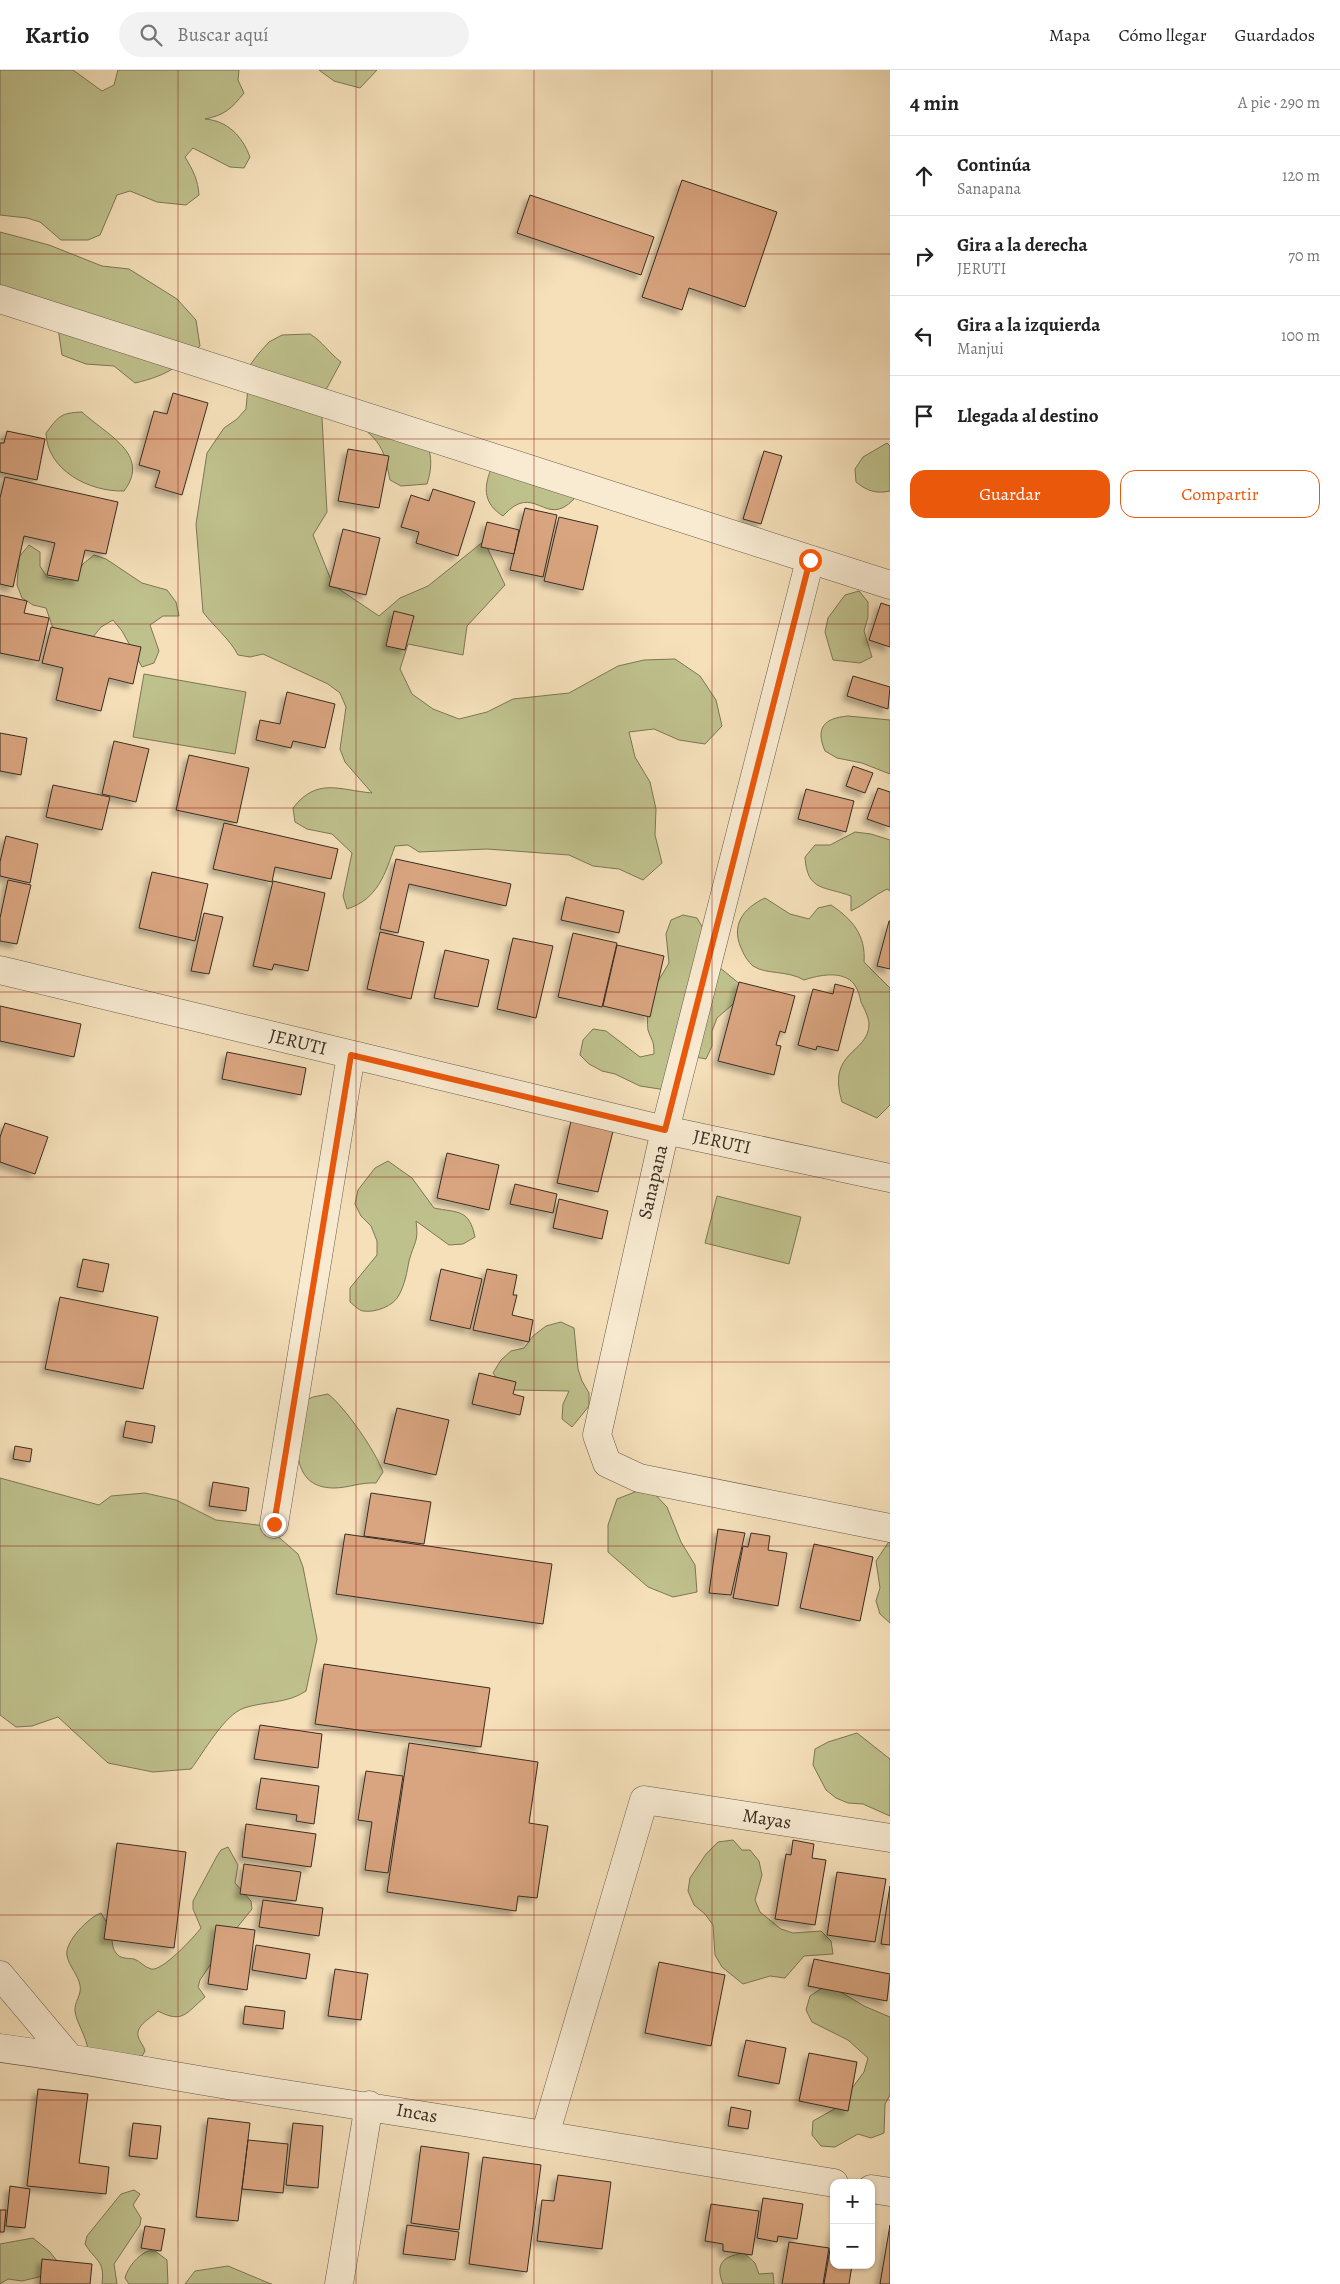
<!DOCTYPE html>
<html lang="es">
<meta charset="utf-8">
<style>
body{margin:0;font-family:Alegreya,serif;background:#f2f2f2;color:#222}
.controls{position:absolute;right:15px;bottom:15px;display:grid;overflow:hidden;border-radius:10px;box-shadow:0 1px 4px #0004}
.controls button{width:45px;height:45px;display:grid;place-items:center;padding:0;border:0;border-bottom:1px solid #e0e0e0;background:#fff;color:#222;font:25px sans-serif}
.stop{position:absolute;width:15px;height:15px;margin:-11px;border:4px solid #ea580c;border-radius:50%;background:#fff}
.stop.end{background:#ea580c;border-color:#fff;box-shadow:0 1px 5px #0008}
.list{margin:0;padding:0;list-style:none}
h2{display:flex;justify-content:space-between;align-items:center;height:65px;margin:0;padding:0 20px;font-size:21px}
h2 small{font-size:16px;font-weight:400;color:#767676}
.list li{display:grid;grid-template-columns:32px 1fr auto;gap:15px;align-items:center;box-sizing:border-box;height:80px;padding:0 20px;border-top:1px solid #e0e0e0}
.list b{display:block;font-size:19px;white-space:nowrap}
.list p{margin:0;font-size:16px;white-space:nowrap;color:#767676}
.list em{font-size:16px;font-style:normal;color:#767676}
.actions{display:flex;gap:10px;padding:15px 20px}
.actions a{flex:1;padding:11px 0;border:1px solid #ea580c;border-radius:15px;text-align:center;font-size:18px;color:#ea580c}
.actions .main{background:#ea580c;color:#fff}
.icon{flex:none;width:28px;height:28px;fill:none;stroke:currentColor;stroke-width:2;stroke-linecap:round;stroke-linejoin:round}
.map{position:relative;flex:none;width:890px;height:2214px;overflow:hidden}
header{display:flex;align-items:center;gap:30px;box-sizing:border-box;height:70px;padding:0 25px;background:#fff;border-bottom:1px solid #e0e0e0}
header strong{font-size:24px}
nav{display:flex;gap:28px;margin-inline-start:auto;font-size:18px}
.search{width:350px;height:45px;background:#f2f2f2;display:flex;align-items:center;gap:12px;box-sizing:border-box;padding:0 18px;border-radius:28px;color:#767676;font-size:19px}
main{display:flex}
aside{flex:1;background:#fff}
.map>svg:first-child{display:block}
.green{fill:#bfc18d;stroke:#7c7758}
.building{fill:#d9a580;stroke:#392d23;filter:url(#shadow)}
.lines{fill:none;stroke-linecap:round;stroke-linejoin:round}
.minor-casing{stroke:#685a49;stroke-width:29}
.minor{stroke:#f8ebd2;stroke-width:28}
.route{stroke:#ea580c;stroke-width:6}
.grid{fill:none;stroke:#8f2418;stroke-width:1;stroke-opacity:0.55}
.labels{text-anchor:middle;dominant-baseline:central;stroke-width:4;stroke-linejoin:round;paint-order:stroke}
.street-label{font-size:19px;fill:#392d23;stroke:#f8ebd2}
</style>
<header>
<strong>Kartio</strong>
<div class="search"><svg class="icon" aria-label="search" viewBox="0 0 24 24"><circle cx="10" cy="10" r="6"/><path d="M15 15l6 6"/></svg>Buscar aquí</div>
<nav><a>Mapa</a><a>Cómo llegar</a><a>Guardados</a></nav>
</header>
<main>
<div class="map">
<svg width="890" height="2214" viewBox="0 0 890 2214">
<defs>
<filter id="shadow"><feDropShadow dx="-4.5" dy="4.5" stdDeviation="2.5" flood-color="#0004"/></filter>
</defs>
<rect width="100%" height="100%" fill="#f5e0ba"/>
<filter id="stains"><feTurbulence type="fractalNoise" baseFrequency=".004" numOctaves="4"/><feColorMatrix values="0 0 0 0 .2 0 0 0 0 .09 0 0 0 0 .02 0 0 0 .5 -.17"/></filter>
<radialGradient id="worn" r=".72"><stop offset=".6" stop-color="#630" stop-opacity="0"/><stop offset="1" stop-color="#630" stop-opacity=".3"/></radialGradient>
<path class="green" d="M0,0H73L102,21L114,15L118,0H239L238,10L244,23C231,39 225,45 205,49C228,51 242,66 250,87L244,98L230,97L193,78L185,87C193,100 198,110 199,125L186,135L157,132L130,121L117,125L100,165L88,170H61L40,152L27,148L0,145Z
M319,0H377L360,18L334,11Z
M0,162L49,175L102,196L129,199L177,229L196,250L200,276C178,298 165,306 135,313L114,296L86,294L62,285L58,258L0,227Z
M310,264C323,272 329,283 341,292L321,329L327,442L313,465L333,515L379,546L400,528L428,516L484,471L505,515L467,556L463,585L408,574L400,599L412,624L433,639L459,649L487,642L513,629L569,623L618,596L644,590L675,589L700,606L716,630L722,656L705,674L679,670L654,659L629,662L635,687L650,712L656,739L655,765L662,793L643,810L619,799L593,796L569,785L487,779L419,782L408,775L395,776C385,804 378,829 347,839L343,826L352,783L332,764L307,759L295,752L293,738C317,707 339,720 372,723L345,692L340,679L346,637L340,623L328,614L263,584L250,587L238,585C229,568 214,557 203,542L196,454L207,383L224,358L237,349L246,339L250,295L259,283L269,272L282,265Z
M82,342C105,364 152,384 124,421C89,422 47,400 46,363C59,346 60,343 82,342Z
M357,352L427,373C432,388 432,398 427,414L401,416L390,410C383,376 382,375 357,352Z
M887,373L890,376V421C876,424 867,421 856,412L855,399L863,387Z
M491,399L573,415L574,429C545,460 535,410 503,446C484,434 483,419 491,399Z
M29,475L40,482V496L47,507L61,510L75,506L83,494L94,485L106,489L142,513L167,520L176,532L179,546H163L150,555L159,581L154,593L142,597L122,561L113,550L101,557L93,567L55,564L46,538L33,535L22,528L17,515L19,487Z
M859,521L868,532V547L864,561L872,587L860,593L833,590L825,562L828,548L845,525Z
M144,604L246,622L235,684L133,667Z
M848,646L890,650V704L862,693L837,688L825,681C815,658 824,648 848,646Z
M855,762L871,764L890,770V821L887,819C874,825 864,835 851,841V826C825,816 807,822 805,787L815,775H830Z
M765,828L790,844L809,849L818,838L831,835C852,849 866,865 864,892L890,918V1035L877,1048L842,1032C826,980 869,984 869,954C869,948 864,938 861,932C860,927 858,919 854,914C843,900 819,905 804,910C787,900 767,905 753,896C748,892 744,885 742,880C730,856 743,838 765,828Z
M683,845L697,848L711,872L719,897L741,915L739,929L717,948L712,961V976L706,989L680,984L666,1020L640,1016L615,1004L602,1001L589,994L580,985L583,970L593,959L606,961L640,987L654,984C654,970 652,972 648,960C647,955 648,939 646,931L669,893L666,864L671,850Z
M388,1091L412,1108L434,1138C459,1143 469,1139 475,1167L463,1174L449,1175L416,1151C419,1172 414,1172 409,1191C407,1202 405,1214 399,1225C394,1236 375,1243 363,1241C358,1240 354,1235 350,1232V1218L377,1185V1171L371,1156L361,1146L355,1134L358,1120L375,1098Z
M717,1126L801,1147L789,1194L705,1173Z
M561,1252L574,1258L578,1299L582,1311L589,1323V1336L572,1357L562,1349L563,1334L569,1321L515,1320L502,1315L493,1303L501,1290L511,1281L524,1278L533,1266L546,1256Z
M328,1324C345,1337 376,1382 383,1402L376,1413C361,1412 348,1418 334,1418C286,1418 298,1364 300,1333L313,1327Z
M0,1408L99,1435L111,1426L145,1423L176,1430L216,1450L266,1456L298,1484L303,1497L317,1569L306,1621C287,1634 265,1631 244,1638C224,1645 204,1682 191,1699L153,1702L108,1693L58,1647L32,1656L16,1657L0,1645Z
M648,1417L667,1437L681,1472L695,1495L697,1522L673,1527L648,1517L608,1482V1455L617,1429Z
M890,1470V1553L880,1544L876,1531L880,1518L876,1491Z
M857,1663L890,1689V1746L863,1734L848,1733L836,1728L826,1720L813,1695L815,1679L828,1672Z
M733,1770L742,1780H750L759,1791L762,1805L755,1830L760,1842L781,1859L793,1863L821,1861L831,1871L833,1884L804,1886L785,1908L770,1906L743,1914L722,1897L715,1885L713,1855L705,1844L694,1835L688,1821L690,1808L706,1784L718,1772Z
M228,1777L238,1795L235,1813L251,1831L252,1839L227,1870L200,1910L198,1917L205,1927C186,1943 183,1954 158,1941C151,1948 136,1955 138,1966C139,1971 144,1976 145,1981L142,1986L88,1981C87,1967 76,1952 75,1941C74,1932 82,1925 80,1915C78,1905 69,1896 67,1886C64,1872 89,1847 101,1843C104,1848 108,1854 110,1860C113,1868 111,1877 116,1883C120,1889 127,1888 134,1889C140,1891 144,1897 151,1899C162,1902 194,1867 201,1858L193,1839V1831L217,1786L221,1780Z
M822,1918L836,1919L864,1936L890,1947V2025L885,2034L884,2063L871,2068L858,2064L835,2077L821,2076L812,2065L813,2051L838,2037L864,2002L868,1988L848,1970L812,1952L806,1940L810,1926Z
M134,2120L140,2124L133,2135L141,2148L140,2155L114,2194L117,2214H102C105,2190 96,2192 85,2174L87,2166L121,2124Z
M33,2168L49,2181L58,2192L43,2206L22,2211L8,2209L0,2214V2174Z
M148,2181H155L167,2190L168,2214H129L125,2208C128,2197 137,2186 148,2181Z
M744,2183L755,2193L759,2204L773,2203L774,2214H723C714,2192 725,2186 744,2183Z
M228,2196L271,2214H272H185L195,2201Z"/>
<path class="building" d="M682,110L777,142L745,237L689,218L682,240L642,227Z
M530,125L654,167L641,205L517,163Z
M173,323L208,333L182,425L155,417L160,401L139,395L154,341L167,344Z
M7,361L45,369L37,410L0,402V373H4Z
M348,379L389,386L379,438L338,431Z
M764,381L782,386L761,454L743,449Z
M5,407L118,432L106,484L85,480L78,511L47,505L55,473L24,466L13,517L0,514V428Z
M433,419L475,432L458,486L416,473L419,462L401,457L411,425L429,431Z
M525,438L557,445L543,507L510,500Z
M559,447L598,456L583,520L544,511Z
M487,452L519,460L514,484L481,477Z
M343,459L380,468L366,525L329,516Z
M0,525L27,531L24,543L49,548L39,591L0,583Z
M881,533L890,536V577L869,570Z
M394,541L414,546L405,580L386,576Z
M51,557L141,577L133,614L109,608L101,641L56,630L63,598L42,593Z
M853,606L890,617L888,639L847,626Z
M287,622L335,634L325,678L293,671L291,678L256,670L260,650L280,654Z
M0,663L27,668L21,705L0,701Z
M114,671L149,679L136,732L102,724Z
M189,685L249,698L237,753L176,740Z
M853,696L873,703L865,723L846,716Z
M53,715L110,727L102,760L46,747Z
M878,718L890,722V757L867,749Z
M806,719L854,731L846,762L798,749Z
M224,753L338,779L331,809L275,797L272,812L213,799Z
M6,766L38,774L30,813L0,806V792Z
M396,789L511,814L506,836L409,814L398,863L380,859Z
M152,802L208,814L195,871L139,858Z
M8,810L31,815L17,874L0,871V848Z
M273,811L325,823L308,901L274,894L272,900L253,896Z
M566,827L624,841L619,863L561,850Z
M204,843L223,847L209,904L191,901Z
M889,851H890V899L877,896Z
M380,862L424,872L411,929L367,919Z
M573,863L617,873L602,937L558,927Z
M513,868L553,876L536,948L497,939Z
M617,875L664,886L650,947L603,936Z
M445,880L489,890L478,937L434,928Z
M739,912L795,926L785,963L780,961L776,975L781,976L774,1005L718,991Z
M835,914L854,919L838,981L817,976L816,980L798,975L813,919L833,924Z
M0,936L81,954L74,987L0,971Z
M227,982L306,998L301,1025L222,1009Z
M571,1051L613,1061L598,1122L557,1113Z
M5,1053L48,1067L35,1104L0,1092V1067Z
M447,1083L499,1095L489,1140L437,1128Z
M515,1114L557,1124L553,1143L510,1134Z
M559,1129L608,1141L602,1169L553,1158Z
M83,1189L109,1194L103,1222L77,1217Z
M441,1199L482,1209L470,1259L430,1250Z
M487,1199L517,1205L513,1225H517L512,1245L533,1250L529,1272L473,1260Z
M60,1227L158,1247L143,1319L45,1299Z
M479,1303L516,1312L513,1324L524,1327L520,1345L472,1334Z
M397,1338L449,1350L436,1405L384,1393Z
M126,1351L155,1356L152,1373L123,1367Z
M15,1376L32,1379L30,1392L13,1389Z
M213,1412L249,1418L246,1441L209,1436Z
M371,1423L431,1432L424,1474L364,1466Z
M718,1459L745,1463L731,1525L709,1523Z
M751,1463L770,1466L768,1480L787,1483L778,1536L733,1528L743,1476L748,1477Z
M345,1464L552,1494L543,1554L336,1524Z
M814,1474L873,1487L860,1551L800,1538Z
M324,1594L490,1618L481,1677L315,1654Z
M260,1655L322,1664L318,1698L254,1689Z
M409,1673L538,1692L529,1753L548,1756L537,1828L518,1826L516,1841L387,1822Z
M366,1701L403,1706L388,1803L365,1800L372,1752L358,1750Z
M261,1708L319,1716L314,1754L296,1751L297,1745L256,1739Z
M246,1754L316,1764L311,1797L242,1787Z
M793,1770L814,1774L812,1788L826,1790L815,1855L775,1849L786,1784L791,1785Z
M117,1773L186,1782L174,1878L104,1869Z
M244,1794L301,1802L296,1831L240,1824Z
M837,1802L886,1809L875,1872L827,1865Z
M890,1816V1875L881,1874Z
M263,1830L323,1838L319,1866L259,1857Z
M216,1855L255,1860L247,1920L208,1914Z
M256,1875L310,1884L306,1909L252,1900Z
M814,1889L890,1904L887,1931L808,1916Z
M659,1892L725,1905L711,1976L645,1963Z
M335,1899L368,1904L361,1950L328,1946Z
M245,1936L285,1941L283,1959L243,1954Z
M746,1970L786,1978L779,2014L738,2006Z
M809,1983L857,1992L848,2041L799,2031Z
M38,2019L88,2024L79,2093L109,2097L106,2124L27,2116Z
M731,2037L751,2041L748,2059L728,2056Z
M208,2048L250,2053L238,2151L196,2147Z
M133,2053L161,2056L157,2089L129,2086Z
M293,2053L323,2056L318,2118L286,2115Z
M248,2070L288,2074L283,2123L242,2119Z
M421,2076L469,2083L459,2160L411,2153Z
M483,2087L541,2095L527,2202L469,2194Z
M558,2105L611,2112L602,2179L537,2171L542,2130L554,2131Z
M10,2116L30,2119L25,2158L6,2156Z
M763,2128L803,2134L797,2169L778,2166L777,2172L757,2168Z
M711,2134L759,2141L752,2185L723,2181V2174L705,2171Z
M0,2140H6L4,2162H0Z
M407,2155L459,2162L455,2190L403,2184Z
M890,2155V2214H880Z
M145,2156L165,2159L161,2181L141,2178Z
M834,2157V2195H852L849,2214H824Z
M789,2172L829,2178L823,2214H782Z
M42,2189L92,2194L90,2214H40Z"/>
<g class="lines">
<g class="minor-casing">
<path id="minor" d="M0,229L890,515
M810,490L665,1060L597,1365L607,1393L639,1408L890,1458
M0,900L665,1060L890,1108
M274,1454L351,985
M0,1905L69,1987
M0,1978C83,1989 165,2005 247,2018C443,2048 638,2080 834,2113
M545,2065L644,1730L890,1768
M871,2119L890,2122
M339,2214L369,2035"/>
</g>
<use href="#minor" class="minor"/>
</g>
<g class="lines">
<path class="route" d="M274,1454L351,985L665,1060L810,490"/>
</g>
<path class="grid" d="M178,0V2214M356,0V2214M534,0V2214M712,0V2214M0,184H890M0,369H890M0,554H890M0,738H890M0,922H890M0,1107H890M0,1292H890M0,1476H890M0,1660H890M0,1845H890M0,2030H890"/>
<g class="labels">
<g class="street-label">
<text transform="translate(298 972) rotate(14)">JERUTI</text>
<text transform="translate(722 1072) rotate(12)">JERUTI</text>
<text transform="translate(653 1112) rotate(-77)">Sanapana</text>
<text transform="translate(767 1749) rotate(9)">Mayas</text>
<text transform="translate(417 2043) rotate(10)">Incas</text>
</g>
</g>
<rect width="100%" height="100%" filter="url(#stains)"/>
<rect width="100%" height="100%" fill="url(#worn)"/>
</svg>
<div class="controls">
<button>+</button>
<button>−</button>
</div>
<div class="stop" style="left:810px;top:490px"></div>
<div class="stop end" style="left:274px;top:1454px"></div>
</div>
<aside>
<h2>4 min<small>A pie · 290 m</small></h2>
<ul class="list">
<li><svg class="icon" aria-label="ahead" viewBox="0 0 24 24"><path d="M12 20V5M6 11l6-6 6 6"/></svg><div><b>Continúa</b><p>Sanapana</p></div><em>120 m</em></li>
<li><svg class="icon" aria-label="right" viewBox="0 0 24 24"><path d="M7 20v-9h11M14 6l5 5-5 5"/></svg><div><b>Gira a la derecha</b><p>JERUTI</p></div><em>70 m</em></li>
<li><svg class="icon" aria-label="left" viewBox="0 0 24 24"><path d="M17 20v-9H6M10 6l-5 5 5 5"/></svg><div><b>Gira a la izquierda</b><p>Manjui</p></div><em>100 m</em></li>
<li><svg class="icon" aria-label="arrive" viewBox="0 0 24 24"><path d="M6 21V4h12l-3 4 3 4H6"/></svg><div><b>Llegada al destino</b></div></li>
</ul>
<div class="actions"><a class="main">Guardar</a><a>Compartir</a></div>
</aside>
</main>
